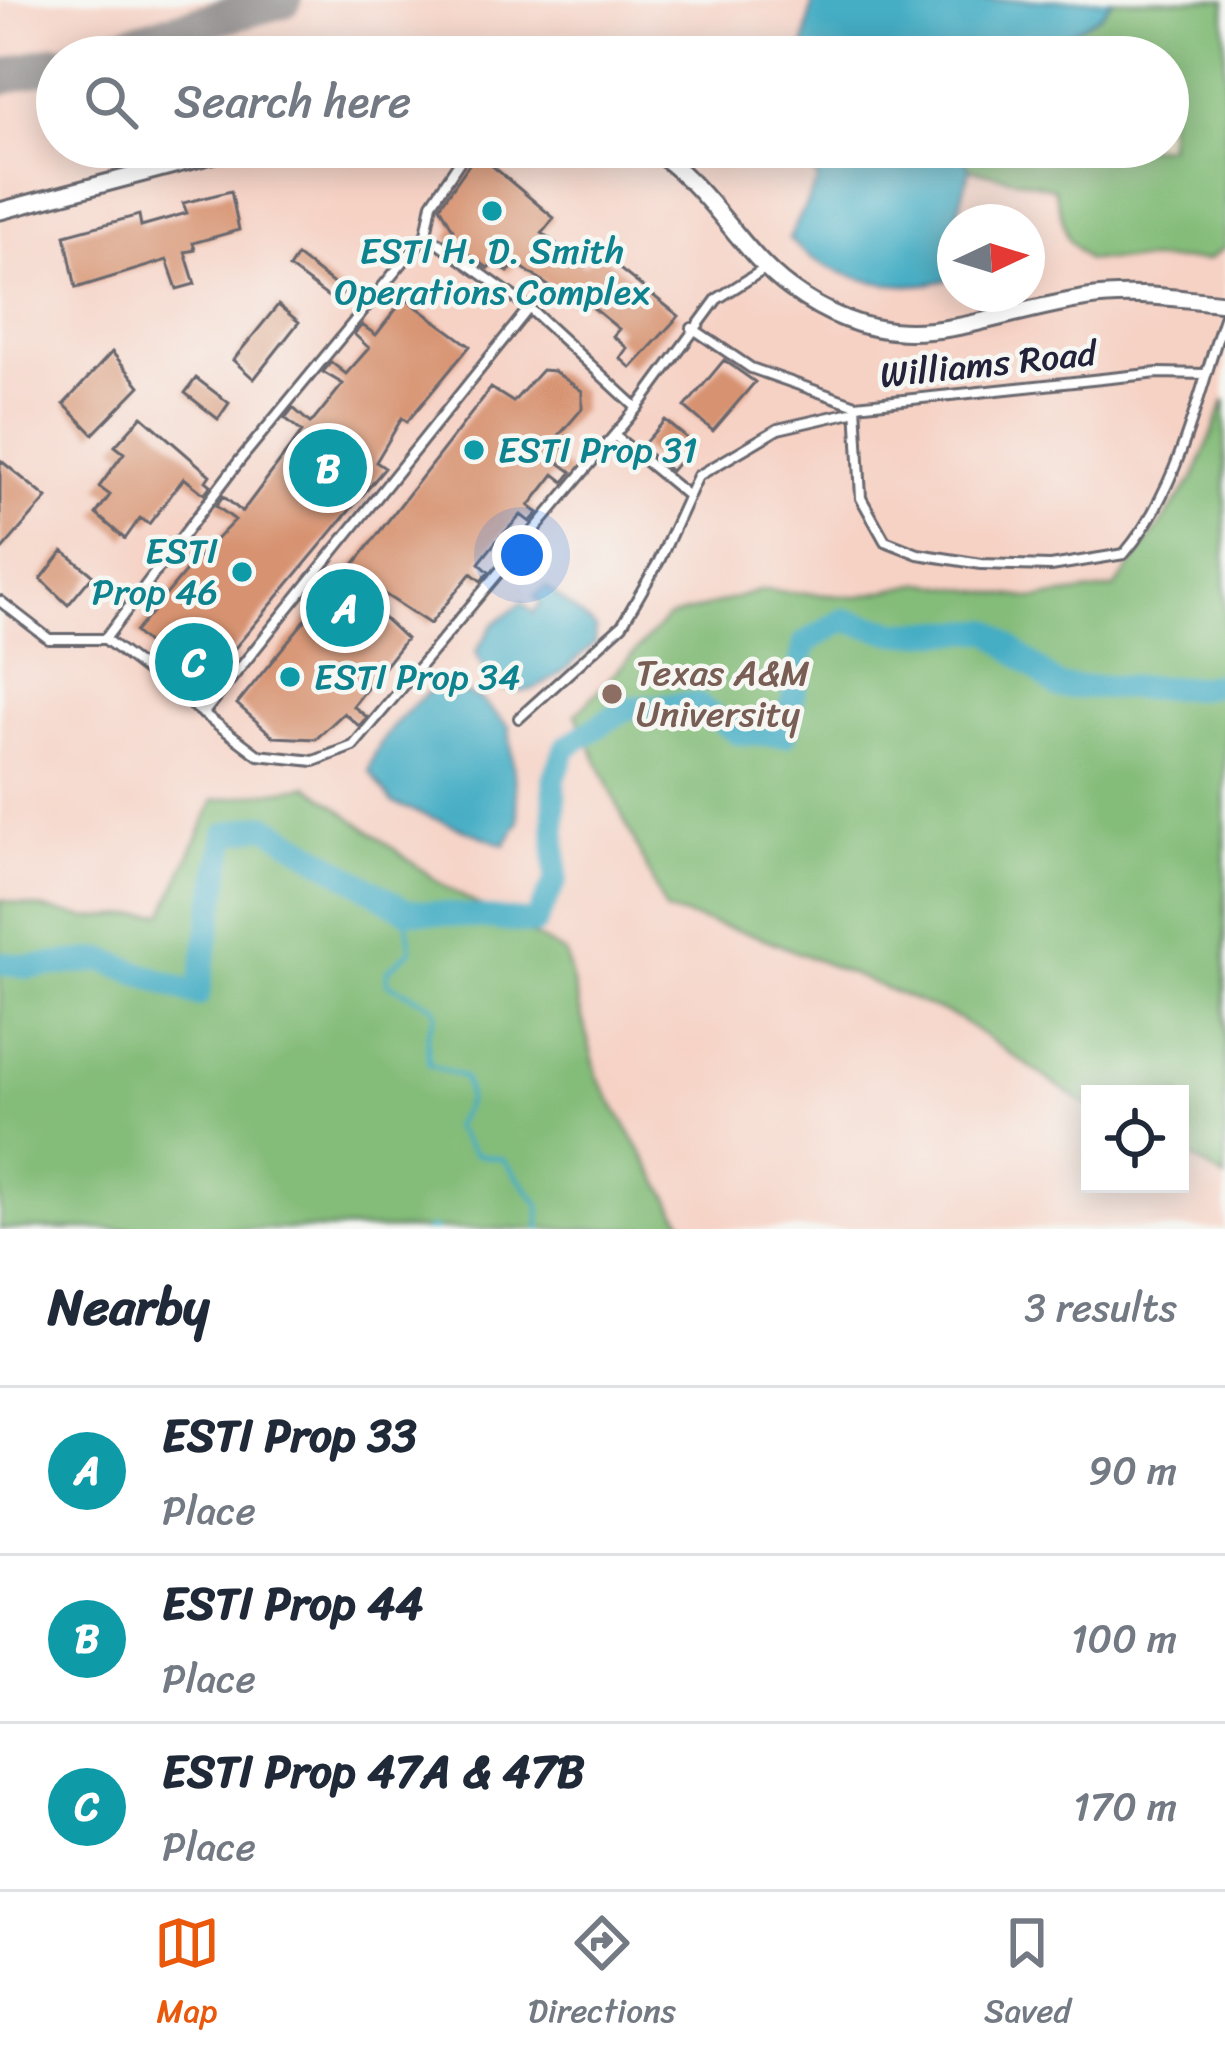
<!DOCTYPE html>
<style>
body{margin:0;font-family:Sriracha,sans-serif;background:#f6f6f7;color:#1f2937}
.controls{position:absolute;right:36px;bottom:36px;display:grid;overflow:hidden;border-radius:0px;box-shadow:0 6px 30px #0003}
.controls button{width:108px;height:108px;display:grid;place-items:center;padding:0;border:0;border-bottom:3px solid #e0e1e3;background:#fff;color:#1f2937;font:60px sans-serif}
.compass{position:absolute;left:937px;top:204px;width:108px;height:108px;border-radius:50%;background:#fff;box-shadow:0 6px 30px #0003;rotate:86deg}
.you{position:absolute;left:522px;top:555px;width:42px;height:42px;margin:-30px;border:9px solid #fff;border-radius:50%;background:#1a73e8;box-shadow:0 0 0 18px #1a73e833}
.badge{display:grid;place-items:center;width:78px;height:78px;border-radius:50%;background:#ea580c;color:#fff;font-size:39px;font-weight:700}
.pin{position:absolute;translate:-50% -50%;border:6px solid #fff;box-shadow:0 3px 12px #0006}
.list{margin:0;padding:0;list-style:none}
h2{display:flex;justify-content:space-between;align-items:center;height:156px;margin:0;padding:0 48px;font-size:51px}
h2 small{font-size:39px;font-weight:400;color:#747a83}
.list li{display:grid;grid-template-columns:78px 1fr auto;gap:36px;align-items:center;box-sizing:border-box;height:168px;padding:0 48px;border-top:3px solid #e0e1e3}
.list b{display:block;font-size:45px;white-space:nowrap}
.list p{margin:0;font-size:39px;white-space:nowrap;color:#747a83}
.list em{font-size:39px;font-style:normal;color:#747a83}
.icon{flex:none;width:66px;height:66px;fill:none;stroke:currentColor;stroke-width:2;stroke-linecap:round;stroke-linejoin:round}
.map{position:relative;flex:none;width:1225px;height:1229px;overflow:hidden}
.search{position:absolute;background:#fff;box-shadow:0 6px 30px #0003;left:36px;right:36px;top:36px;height:132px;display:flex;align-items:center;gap:30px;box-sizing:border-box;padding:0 42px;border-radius:66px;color:#747a83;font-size:45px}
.sheet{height:660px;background:#fff}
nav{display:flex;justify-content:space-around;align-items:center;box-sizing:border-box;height:168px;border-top:3px solid #e0e1e3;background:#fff;font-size:33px;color:#747a83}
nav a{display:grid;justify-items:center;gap:6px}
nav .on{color:#ea580c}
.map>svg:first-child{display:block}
.built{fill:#f6d2c5;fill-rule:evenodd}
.forest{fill:#84bc79;stroke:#536f5a;stroke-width:3}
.water{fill:#45adc4;stroke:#346880;stroke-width:3}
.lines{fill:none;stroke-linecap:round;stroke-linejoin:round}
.stream{stroke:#45adc4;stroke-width:4.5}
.river{stroke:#45adc4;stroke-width:24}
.taxiway{stroke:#888484;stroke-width:36}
.building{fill:#d79371}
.service-casing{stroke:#69676e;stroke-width:14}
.minor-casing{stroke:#69676e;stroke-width:21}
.service{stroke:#fff;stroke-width:8}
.minor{stroke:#fff;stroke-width:15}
.culture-dot{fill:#0f9aa8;stroke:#f6f6f2;stroke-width:4.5}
.education-dot{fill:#8d6e63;stroke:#f6f6f2;stroke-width:4.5}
.labels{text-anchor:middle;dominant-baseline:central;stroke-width:9;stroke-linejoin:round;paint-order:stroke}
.culture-label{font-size:36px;fill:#0d838f;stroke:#f6f6f2;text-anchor:start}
.street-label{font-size:36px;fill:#22223b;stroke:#f6f6f2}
.education-label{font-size:36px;fill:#785e54;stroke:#f6f6f2;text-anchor:start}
</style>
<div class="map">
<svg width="1225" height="1229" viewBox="0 0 1225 1229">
<rect width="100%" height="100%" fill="#f6f6f2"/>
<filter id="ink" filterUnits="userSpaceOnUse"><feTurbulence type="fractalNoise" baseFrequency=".00833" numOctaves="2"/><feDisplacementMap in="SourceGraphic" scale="24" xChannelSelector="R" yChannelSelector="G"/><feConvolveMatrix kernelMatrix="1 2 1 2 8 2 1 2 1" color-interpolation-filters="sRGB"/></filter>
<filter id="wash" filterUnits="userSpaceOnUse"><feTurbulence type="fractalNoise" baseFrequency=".004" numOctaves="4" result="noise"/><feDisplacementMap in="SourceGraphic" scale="48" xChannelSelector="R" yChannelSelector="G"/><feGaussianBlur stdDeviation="2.7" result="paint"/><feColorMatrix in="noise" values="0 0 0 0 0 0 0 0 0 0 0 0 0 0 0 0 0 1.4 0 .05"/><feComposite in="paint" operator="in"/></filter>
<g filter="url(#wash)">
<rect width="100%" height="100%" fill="#eee6cd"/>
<path class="built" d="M0,0H1225V1229H0ZM57,57H1168V147H57ZM955,222H1027V294H955ZM1090,1094H1180V1184H1090Z"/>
<path class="forest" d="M1110,0H1225V247L1208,260H1087L1068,239L1054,188L970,169L958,149L1168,147V57H1028L1101,15Z
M1225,400V1179L1180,1149V1094H1090V1108L958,1018L758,936L666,911L576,714L667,618L763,590L855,597L923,583L1035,599L1115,588L1195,476Z
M309,786L444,886L565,953L598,1078L687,1229H0V900L88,918L164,913L214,800Z"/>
<path class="water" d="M813,0H1112L1101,15L1028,57H802Z
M795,147H958L970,169L955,222V277C902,296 828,279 789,239L818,180Z
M546,587L596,628L595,643C555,680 506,727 476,652L493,625L522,602L533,613L541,604L534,596Z
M439,683L480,699L509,727L519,822L505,845L393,803L369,771C376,737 412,705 439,683Z"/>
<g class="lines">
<path class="stream" d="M405,910L411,950L387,971V983L432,1005L436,1014L427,1035L429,1065L463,1077C473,1098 465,1110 453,1127L475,1154L503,1159L539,1204L540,1229
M427,1229H435"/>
<path class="river" d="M0,963L28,967L104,960L198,995L226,834L265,825L405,910L535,923L556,880L554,779L566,747L627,708L696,704L738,733L785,735L805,643L844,620L896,633L990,631L1059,687L1197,688L1225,683"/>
<path class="taxiway" d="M76,57L284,0
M0,78L57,62"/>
</g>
<g id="blocks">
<path class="building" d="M477,153L554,218L542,233L584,266L597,251L679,316L631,368L620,358L627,348L613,336L619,329L580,297L574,304L516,263L508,272L493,263L488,268L446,238L453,229L440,206Z
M231,191L239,230L193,243L195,250L185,252L195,284L177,289L167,260L76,288L65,235L139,215L141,226L187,213L183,203Z
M297,256L344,292L335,302L289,268Z
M392,289L470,346L407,422L402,418L376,462L385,468L199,691L135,632L158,605L147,597L153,588L166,595L190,566L177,557L185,547L199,557L235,520L216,506L223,496L242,512L302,432L285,418L293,408L310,423L314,420L343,384L323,372L331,362L346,374L369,348L354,334L362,325L376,335L397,308L384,298Z
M278,305L299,322L254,379L233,360Z
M112,352L140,386L93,434L64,404Z
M724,360L755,382L713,431L685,407Z
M542,370L554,371L582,391V409L555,440L563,446L553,458L572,472L564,482L554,474L529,506L538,513L530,522L521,515L494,544L479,563L489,572L481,581L471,573L430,624L349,571L491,388L513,402Z
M196,378L229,403L218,419L185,393Z
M142,416L210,475L206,481L211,485L204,494L184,478L149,524L140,518L125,539L96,514L110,495L99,487L124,453L115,446Z
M665,420L694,444L671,471L641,447Z
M0,460L47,498L0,552Z
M63,551L93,575L68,605L41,579Z
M340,577L406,639L353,706L367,717L359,726L344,713L316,739L274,737L237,704Z"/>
</g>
</g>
<g filter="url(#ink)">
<use href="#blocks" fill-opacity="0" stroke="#69676e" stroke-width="3"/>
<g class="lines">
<g class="service-casing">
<path id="service" d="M469,147L432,203L426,234L240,460L105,639L258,755L314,761L353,746L637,408L717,299L766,268
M426,234L529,308L637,408
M692,328L751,368L856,405
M1206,374L1158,373L856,405L861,498L885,541L918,554L981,564L1051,566L1124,554C1179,490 1198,394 1225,315
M615,436L686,494
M0,601L49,639H105
M203,714L529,308
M519,718L622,625L659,561L698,476L778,429L856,411"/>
</g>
<g class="minor-casing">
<path id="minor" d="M648,147C710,185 737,249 790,288C900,369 973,315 1088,298C1134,291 1179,299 1225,303
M0,211L242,147"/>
</g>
<use href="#service" class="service"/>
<use href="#minor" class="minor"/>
</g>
</g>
<g class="culture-dot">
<circle cx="492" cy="211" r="12"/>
<circle cx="474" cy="450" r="12"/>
<circle cx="242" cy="572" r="12"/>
<circle cx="290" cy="677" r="12"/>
</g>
<circle class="education-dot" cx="612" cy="694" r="12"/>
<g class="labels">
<g class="culture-label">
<text x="492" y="251" text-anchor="middle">ESTI H. D. Smith<tspan x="492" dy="41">Operations Complex</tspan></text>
<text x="498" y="450">ESTI Prop 31</text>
<text x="218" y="551" text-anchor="end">ESTI<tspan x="218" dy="41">Prop 46</tspan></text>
<text x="314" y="677">ESTI Prop 34</text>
</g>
<g class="street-label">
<text transform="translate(988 364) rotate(-6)">Williams Road</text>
</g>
<g class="education-label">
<text x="636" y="673">Texas A&amp;M<tspan x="636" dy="41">University</tspan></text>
</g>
</g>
</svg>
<div class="controls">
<button><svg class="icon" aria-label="locate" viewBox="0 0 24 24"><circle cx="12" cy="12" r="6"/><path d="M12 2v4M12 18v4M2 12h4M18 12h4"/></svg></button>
</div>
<svg class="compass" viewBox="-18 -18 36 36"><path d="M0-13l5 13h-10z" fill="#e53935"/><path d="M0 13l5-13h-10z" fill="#747a83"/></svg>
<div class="you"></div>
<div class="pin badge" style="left:345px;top:608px;background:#0f9aa8">A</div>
<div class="pin badge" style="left:328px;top:468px;background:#0f9aa8">B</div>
<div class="pin badge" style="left:194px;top:662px;background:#0f9aa8">C</div>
<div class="search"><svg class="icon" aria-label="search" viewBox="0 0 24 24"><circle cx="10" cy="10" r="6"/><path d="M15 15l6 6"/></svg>Search here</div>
</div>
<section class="sheet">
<h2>Nearby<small>3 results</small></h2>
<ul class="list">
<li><span class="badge" style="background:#0f9aa8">A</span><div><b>ESTI Prop 33</b><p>Place</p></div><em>90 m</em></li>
<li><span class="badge" style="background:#0f9aa8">B</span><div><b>ESTI Prop 44</b><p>Place</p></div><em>100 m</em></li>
<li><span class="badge" style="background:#0f9aa8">C</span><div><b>ESTI Prop 47A &amp; 47B</b><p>Place</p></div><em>170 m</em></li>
</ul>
</section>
<nav>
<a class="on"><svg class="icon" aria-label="map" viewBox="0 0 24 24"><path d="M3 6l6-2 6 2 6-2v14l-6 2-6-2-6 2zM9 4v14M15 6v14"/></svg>Map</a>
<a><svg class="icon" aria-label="directions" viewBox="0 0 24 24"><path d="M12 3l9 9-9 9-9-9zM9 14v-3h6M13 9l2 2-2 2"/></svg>Directions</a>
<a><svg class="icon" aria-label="saved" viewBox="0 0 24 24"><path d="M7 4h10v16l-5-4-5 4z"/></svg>Saved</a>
</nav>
